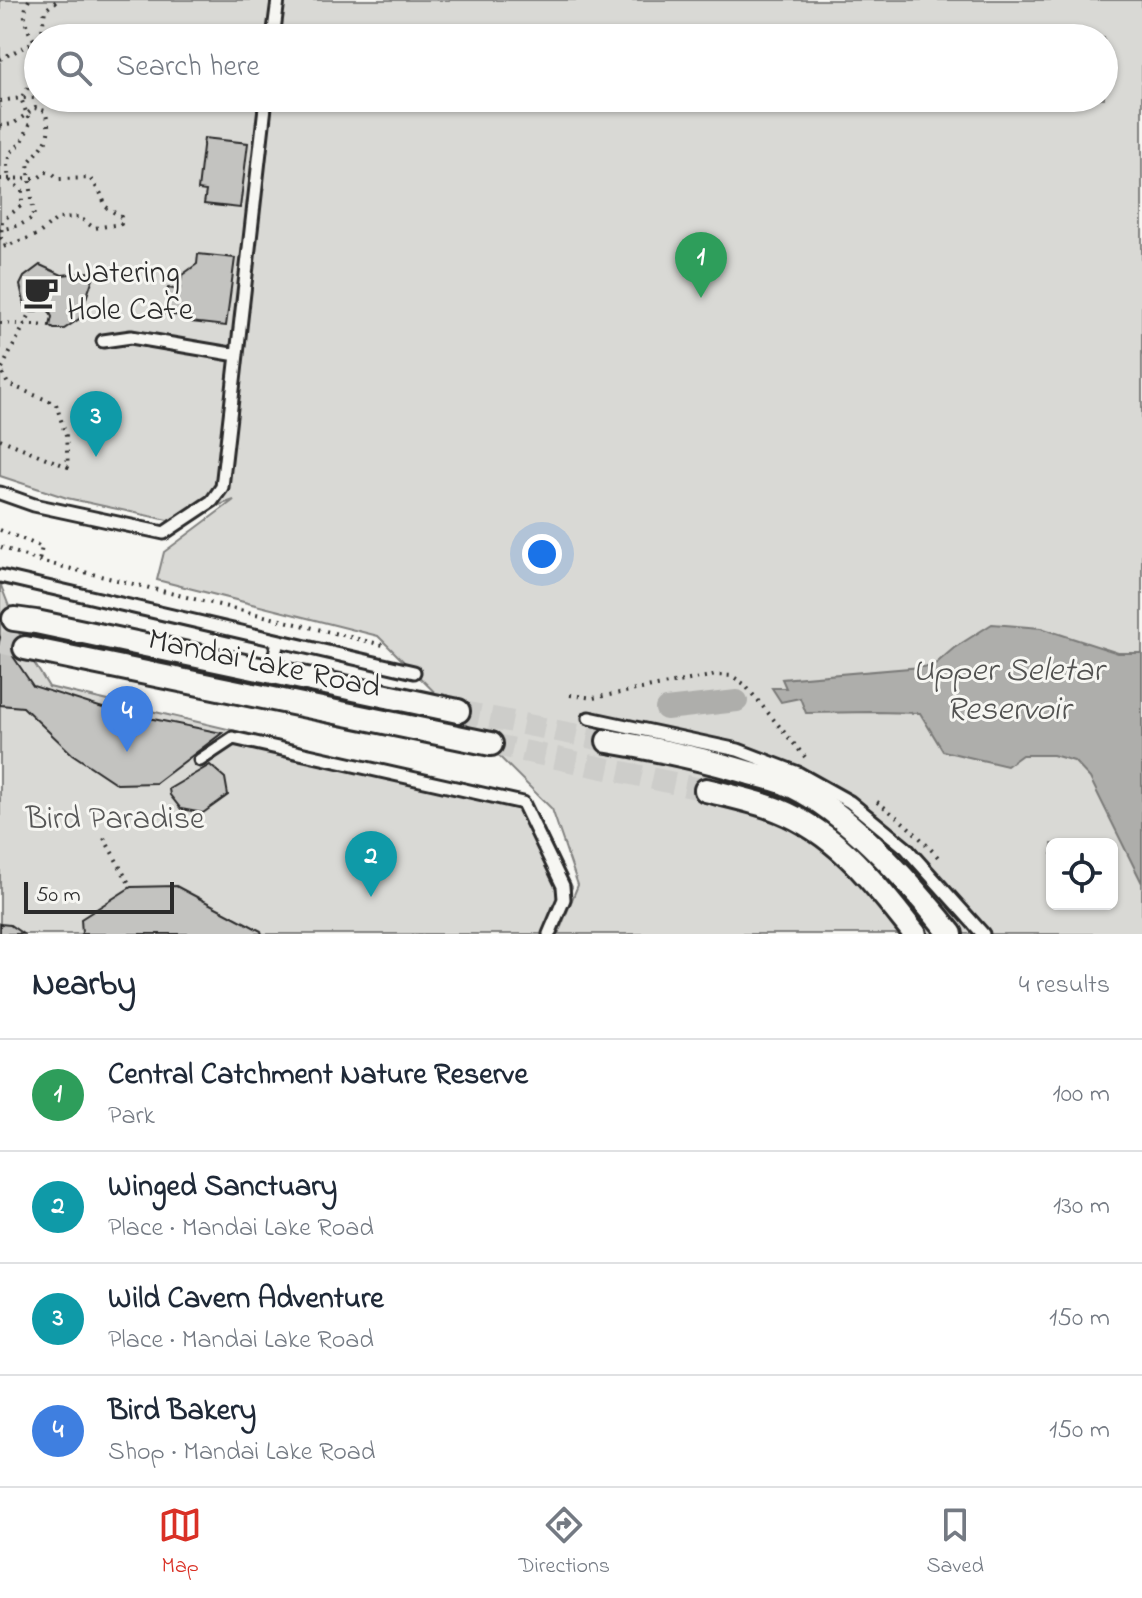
<!DOCTYPE html>
<meta charset="utf-8">
<style>
body{margin:0;font-family:"Indie Flower",sans-serif;background:#f2f2f3;color:#1f2937}
.controls{position:absolute;right:24px;bottom:24px;display:grid;overflow:hidden;border-radius:12px;box-shadow:0 2px 6px #0004}
.controls button{width:72px;height:72px;display:grid;place-items:center;padding:0;border:0;border-bottom:2px solid #e0e1e3;background:#fff;color:#1f2937;font:40px sans-serif}
.scale{position:absolute;left:24px;bottom:20px;width:150px;box-sizing:border-box;padding-left:8px;border:4px solid #2b2b2b;border-top:0;font-size:22px;line-height:28px;white-space:nowrap;color:#2b2b2b;-webkit-text-stroke:6px #f6f6f2;paint-order:stroke}
.you{position:absolute;left:542px;top:554px;width:28px;height:28px;margin:-20px;border:6px solid #fff;border-radius:50%;background:#1a73e8;box-shadow:0 0 0 12px #1a73e833}
.badge{display:grid;place-items:center;width:52px;height:52px;border-radius:50%;background:#d93025;color:#fff;font-size:26px;font-weight:700}
.pin{position:absolute;translate:-50% -66px;filter:drop-shadow(0 2px 4px #0008)}
.pin::after{content:'';position:absolute;top:42px;width:28px;height:24px;background:inherit;clip-path:polygon(0 0,100% 0,50% 100%)}
.list{margin:0;padding:0;list-style:none}
h2{display:flex;justify-content:space-between;align-items:center;height:104px;margin:0;padding:0 32px;font-size:34px}
h2 small{font-size:26px;font-weight:400;color:#747a83}
.list li{display:grid;grid-template-columns:52px 1fr auto;gap:24px;align-items:center;box-sizing:border-box;height:112px;padding:0 32px;border-top:2px solid #e0e1e3}
.list b{display:block;font-size:30px;white-space:nowrap}
.list p{margin:0;font-size:26px;white-space:nowrap;color:#747a83}
.list em{font-size:26px;font-style:normal;color:#747a83}
.icon{flex:none;width:44px;height:44px;fill:none;stroke:currentColor;stroke-width:2;stroke-linecap:round;stroke-linejoin:round}
.map{position:relative;flex:none;width:1142px;height:934px;overflow:hidden}
.search{position:absolute;background:#fff;box-shadow:0 2px 6px #0004;left:24px;right:24px;top:24px;height:88px;display:flex;align-items:center;gap:20px;box-sizing:border-box;padding:0 28px;border-radius:44px;color:#747a83;font-size:30px}
.sheet{height:552px;background:#fff}
nav{display:flex;justify-content:space-around;align-items:center;box-sizing:border-box;height:112px;border-top:2px solid #e0e1e3;background:#fff;font-size:22px;color:#747a83}
nav a{display:grid;justify-items:center;gap:4px}
nav .on{color:#d93025}
.map>svg:first-child{display:block}
.green{fill:#d9d9d5;stroke:#828280;stroke-width:2;fill-rule:evenodd}
.water{fill:#aeaeab;stroke:#7a7a78;stroke-width:2}
.lines{fill:none;stroke-linecap:round;stroke-linejoin:round}
.canal{stroke:#aeaeab;stroke-width:22}
.building{fill:#c3c3c0;stroke:#2b2b2b;stroke-width:2}
.minor-tunnel{stroke:#cdcdca;stroke-width:22;stroke-dasharray:22 11;stroke-linecap:butt}
.service-casing{stroke:#2b2b2b;stroke-width:17}
.minor-casing{stroke:#2b2b2b;stroke-width:28}
.path{stroke:#2b2b2b;stroke-width:4;stroke-dasharray:2 6;stroke-linecap:butt}
.service{stroke:#f6f6f2;stroke-width:11}
.minor{stroke:#f6f6f2;stroke-width:22}
.path-bridge{stroke:#2b2b2b;stroke-width:4;stroke-dasharray:2 6;stroke-linecap:butt}
.labels{text-anchor:middle;dominant-baseline:central;stroke-width:6;stroke-linejoin:round;paint-order:stroke}
.poi-label{font-size:32px;fill:#2b2b2b;stroke:#f6f6f2;text-anchor:start}
.street-label{font-size:32px;fill:#2b2b2b;stroke:#f6f6f2}
.park-label{font-size:32px;fill:#565656;stroke:#f6f6f2}
.water-label{font-size:34px;font-style:italic;fill:#525251;stroke:#f6f6f2}
</style>
<div class="map">
<svg width="1142" height="934" viewBox="0 0 1142 934">
<rect width="100%" height="100%" fill="#f6f6f2"/>
<filter id="ink" filterUnits="userSpaceOnUse"><feTurbulence type="fractalNoise" baseFrequency=".0125" numOctaves="2"/><feDisplacementMap in="SourceGraphic" scale="16" xChannelSelector="R" yChannelSelector="G"/><feConvolveMatrix kernelMatrix="1 2 1 2 8 2 1 2 1" color-interpolation-filters="sRGB"/></filter>
<g filter="url(#ink)">
<path class="green" d="M0,0H1142V934H558L578,885L552,809L378,636L157,580L164,552L234,500L172,521L67,498L0,476ZM38,38H1104V98H38ZM1052,844H1112V904H1052Z
M0,583L25,648L49,687L530,800L572,887L554,934H0Z"/>
<path class="water" d="M992,624L1041,628L1118,653H1142V883L1090,778L1074,761L1053,755H1022L1007,766L943,751L920,713L874,712L806,713L800,698L781,702L772,688H786L782,679L933,666L954,648Z"/>
<g class="lines">
<path class="canal" d="M666,709L737,701"/>
</g>
<path class="building" d="M204,138L248,143L240,208L204,204L206,191L198,190Z
M198,254L235,258L226,326L190,322L191,317L165,314L168,288L180,290L182,275L197,264Z
M40,265L62,275L88,272L94,275L79,319L64,329H54L50,326L52,317L48,309L42,308L35,312H31L25,306L20,285L24,277Z
M0,637L33,686L109,710L222,733L156,783L117,784L72,754L23,707L0,705Z
M210,765L225,778L228,795L203,813L181,809L170,795L169,789Z
M176,886L261,931L262,934H82L81,919L131,887Z
M0,924L10,925L23,934H0Z"/>
<g class="lines">
<path class="minor-tunnel" d="M0,642L25,648
M458,711L608,741
M491,744L706,790"/>
<g class="service-casing">
<path id="service" d="M273,38L278,0
M103,341L131,337L237,355
M0,493L34,505L164,533L212,501L222,487L266,98
M0,576L414,672
M271,672L278,641
M589,718L738,750L798,773L850,802L906,848L983,934
M200,760L233,738L523,803L563,886L564,899L549,934"/>
</g>
<g class="minor-casing">
<path id="minor" d="M14,619L36,622L458,711
M25,648L491,744
M608,741C656,749 704,759 750,773C762,776 774,779 785,783C844,807 911,884 951,934
M706,790C730,796 755,801 778,810C840,835 875,884 915,934"/>
</g>
<path class="path" d="M29,0C20,16 27,32 38,45
M41,38L45,10L58,0
M0,101L21,98H56
M0,179L38,178L46,172L52,173L59,179L90,178L101,194L106,207L121,217V224L94,228L79,217L58,218L37,235L0,248
M7,245L1,238L2,221L22,205V191L9,179L7,165L10,153L22,142L30,123L21,98L35,77L31,68L38,57
M0,323L50,326
M0,439L68,467L66,436L56,404L8,384L1,370L31,312
M0,530L42,547L39,561
M1,547L39,561L387,646
M570,695L593,698L716,675L732,676L744,684L805,757
M877,802C900,818 919,836 938,857
M104,838L131,887"/>
<use href="#service" class="service"/>
<use href="#minor" class="minor"/>
<path class="path-bridge" d="M0,59L38,40
M0,126L13,124L35,108L45,111C53,138 46,143 28,163L34,217L20,225L0,230"/>
</g>
</g>
<defs>
<g id="cafe-bare" transform="scale(2.76)"><path d="M-5.5-4.5H6V0H3Q3 3.5 0 3.5H-2.5Q-5.5 3.5-5.5 0ZM3-3.2v2h1.7v-2ZM-6 4.5H4V6H-6Z" fill="#2b2b2b" stroke="#f6f6f2" stroke-width="2.5" paint-order="stroke"/></g>
</defs>
<g fill-rule="evenodd">
<use href="#cafe-bare" x="41" y="292"/>
</g>
<g class="labels">
<g class="poi-label">
<text x="67" y="274">Watering<tspan x="67" dy="37">Hole Cafe</tspan></text>
</g>
<g class="street-label">
<text transform="translate(264 665) rotate(12)">Mandai Lake Road</text>
</g>
<g class="park-label">
<text x="115" y="820">Bird Paradise</text>
</g>
<g class="water-label">
<text x="1008" y="672">Upper Seletar<tspan x="1008" dy="39">Reservoir</tspan></text>
</g>
</g>
</svg>
<div class="controls">
<button><svg class="icon" aria-label="locate" viewBox="0 0 24 24"><circle cx="12" cy="12" r="6"/><path d="M12 2v4M12 18v4M2 12h4M18 12h4"/></svg></button>
</div>
<div class="scale">50 m</div>
<div class="you"></div>
<div class="pin badge" style="left:701px;top:298px;background:#2e9e5b">1</div>
<div class="pin badge" style="left:371px;top:897px;background:#0f9aa8">2</div>
<div class="pin badge" style="left:96px;top:457px;background:#0f9aa8">3</div>
<div class="pin badge" style="left:127px;top:752px;background:#3f7fe0">4</div>
<div class="search"><svg class="icon" aria-label="search" viewBox="0 0 24 24"><circle cx="10" cy="10" r="6"/><path d="M15 15l6 6"/></svg>Search here</div>
</div>
<section class="sheet">
<h2>Nearby<small>4 results</small></h2>
<ul class="list">
<li><span class="badge" style="background:#2e9e5b">1</span><div><b>Central Catchment Nature Reserve</b><p>Park</p></div><em>100 m</em></li>
<li><span class="badge" style="background:#0f9aa8">2</span><div><b>Winged Sanctuary</b><p>Place · Mandai Lake Road</p></div><em>130 m</em></li>
<li><span class="badge" style="background:#0f9aa8">3</span><div><b>Wild Cavern Adventure</b><p>Place · Mandai Lake Road</p></div><em>150 m</em></li>
<li><span class="badge" style="background:#3f7fe0">4</span><div><b>Bird Bakery</b><p>Shop · Mandai Lake Road</p></div><em>150 m</em></li>
</ul>
</section>
<nav>
<a class="on"><svg class="icon" aria-label="map" viewBox="0 0 24 24"><path d="M3 6l6-2 6 2 6-2v14l-6 2-6-2-6 2zM9 4v14M15 6v14"/></svg>Map</a>
<a><svg class="icon" aria-label="directions" viewBox="0 0 24 24"><path d="M12 3l9 9-9 9-9-9zM9 14v-3h6M13 9l2 2-2 2"/></svg>Directions</a>
<a><svg class="icon" aria-label="saved" viewBox="0 0 24 24"><path d="M7 4h10v16l-5-4-5 4z"/></svg>Saved</a>
</nav>
